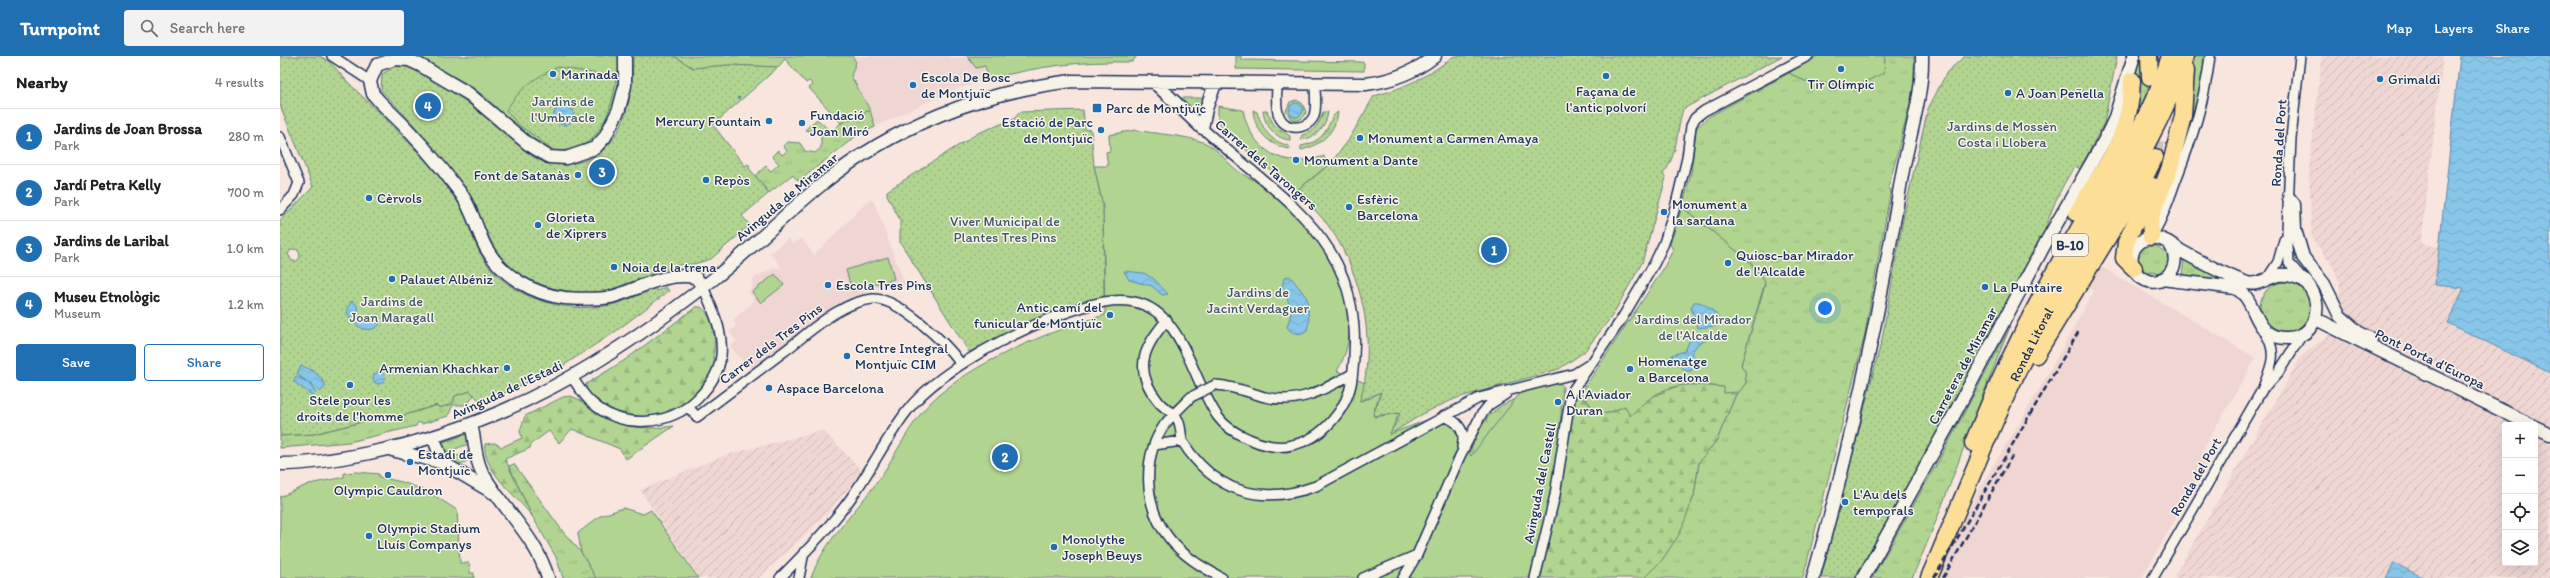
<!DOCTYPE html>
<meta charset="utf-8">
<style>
body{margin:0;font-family:Itim,sans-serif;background:#f2f2f2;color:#202124}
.controls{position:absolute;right:12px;bottom:12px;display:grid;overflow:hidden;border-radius:4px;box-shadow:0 4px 16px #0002}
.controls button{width:36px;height:36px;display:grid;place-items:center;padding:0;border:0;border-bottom:1px solid #e0e0e0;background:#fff;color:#202124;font:20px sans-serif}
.you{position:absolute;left:1545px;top:252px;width:14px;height:14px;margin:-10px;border:3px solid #fff;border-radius:50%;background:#1a73e8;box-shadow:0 0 0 6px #1a73e833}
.badge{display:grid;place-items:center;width:26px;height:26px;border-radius:50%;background:#1f6fb2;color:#fff;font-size:13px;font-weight:700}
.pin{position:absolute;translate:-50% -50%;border:2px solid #fff;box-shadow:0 1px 4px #0006}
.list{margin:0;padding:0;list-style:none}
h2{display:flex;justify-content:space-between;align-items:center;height:52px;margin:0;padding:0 16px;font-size:17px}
h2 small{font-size:13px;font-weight:400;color:#757577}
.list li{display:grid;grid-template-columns:26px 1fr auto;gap:12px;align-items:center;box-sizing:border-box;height:56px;padding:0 16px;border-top:1px solid #e0e0e0}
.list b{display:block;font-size:15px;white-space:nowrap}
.list p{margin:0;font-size:13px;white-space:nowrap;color:#757577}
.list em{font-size:13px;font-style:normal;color:#757577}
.actions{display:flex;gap:8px;padding:12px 16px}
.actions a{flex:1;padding:9px 0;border:1px solid #1f6fb2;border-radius:4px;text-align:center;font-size:14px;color:#1f6fb2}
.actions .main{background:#1f6fb2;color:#fff}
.icon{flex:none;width:22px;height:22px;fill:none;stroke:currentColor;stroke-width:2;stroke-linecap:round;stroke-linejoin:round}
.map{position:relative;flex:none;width:2270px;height:522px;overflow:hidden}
header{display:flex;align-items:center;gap:24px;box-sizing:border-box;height:56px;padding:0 20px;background:#1f6fb2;color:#fff}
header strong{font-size:19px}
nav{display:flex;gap:22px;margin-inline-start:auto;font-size:14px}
.search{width:280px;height:36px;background:#f2f2f2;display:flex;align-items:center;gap:10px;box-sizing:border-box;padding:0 14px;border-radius:4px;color:#757577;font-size:15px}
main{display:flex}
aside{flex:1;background:#fff}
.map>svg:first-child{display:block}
.built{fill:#efd6d2}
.industrial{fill:url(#industrial-furrows);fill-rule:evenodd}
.grass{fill:url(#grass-tufts);stroke:#668277}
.forest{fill:url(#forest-firs);stroke:#668277}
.park{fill:#b1d590;stroke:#668277}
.garden{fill:url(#garden-dots);stroke:#668277;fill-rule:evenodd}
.water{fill:url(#water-waves);stroke:#5c8ab1}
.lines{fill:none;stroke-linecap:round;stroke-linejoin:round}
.stream{stroke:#5c8ab1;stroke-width:2.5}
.highway-tunnel{stroke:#ccc1c4;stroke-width:16;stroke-dasharray:16 8;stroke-linecap:butt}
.street-casing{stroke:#1b2f5e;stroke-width:12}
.secondary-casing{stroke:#1b2f5e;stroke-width:15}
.highway-casing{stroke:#1b2f5e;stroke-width:19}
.street{stroke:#f7f3e8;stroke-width:9}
.secondary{stroke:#f7f3e8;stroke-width:12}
.highway{stroke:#fdde96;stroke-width:16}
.rail{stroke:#1b2f5e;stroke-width:2.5;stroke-dasharray:6 3;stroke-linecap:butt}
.street-bridge-casing{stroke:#1b2f5e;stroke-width:12;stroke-linecap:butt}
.street-bridge{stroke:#f7f3e8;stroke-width:9}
.poi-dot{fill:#1f6fb2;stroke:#f7f3e8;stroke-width:1.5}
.labels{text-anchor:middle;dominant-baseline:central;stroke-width:3;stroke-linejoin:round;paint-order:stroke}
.shield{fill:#f7f3e8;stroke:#5d6a87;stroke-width:1}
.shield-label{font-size:13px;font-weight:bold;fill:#1b2f5e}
.poi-label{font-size:14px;fill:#1b2f5e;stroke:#f7f3e8;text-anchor:start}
.park-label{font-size:14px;fill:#40586a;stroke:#f7f3e8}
.street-label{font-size:14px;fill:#1b2f5e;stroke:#f7f3e8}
</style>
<header>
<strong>Turnpoint</strong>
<div class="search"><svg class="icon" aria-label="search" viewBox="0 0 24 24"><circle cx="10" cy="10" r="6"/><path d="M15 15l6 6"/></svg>Search here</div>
<nav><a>Map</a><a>Layers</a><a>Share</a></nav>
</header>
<main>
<aside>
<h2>Nearby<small>4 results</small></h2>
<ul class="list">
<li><span class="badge">1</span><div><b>Jardins de Joan Brossa</b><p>Park</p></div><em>280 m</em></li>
<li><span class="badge">2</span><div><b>Jardí Petra Kelly</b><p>Park</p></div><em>700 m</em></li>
<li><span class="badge">3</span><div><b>Jardins de Laribal</b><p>Park</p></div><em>1.0 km</em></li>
<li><span class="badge">4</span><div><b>Museu Etnològic</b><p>Museum</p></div><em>1.2 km</em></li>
</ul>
<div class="actions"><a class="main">Save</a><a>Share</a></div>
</aside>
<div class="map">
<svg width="2270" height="522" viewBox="0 0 2270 522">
<defs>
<pattern id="industrial-furrows" width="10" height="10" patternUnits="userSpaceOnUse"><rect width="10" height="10" fill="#efd6d2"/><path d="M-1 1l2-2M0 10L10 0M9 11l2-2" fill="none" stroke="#ccb8b7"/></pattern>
<pattern id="grass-tufts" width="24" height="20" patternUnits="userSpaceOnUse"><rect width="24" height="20" fill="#b1d590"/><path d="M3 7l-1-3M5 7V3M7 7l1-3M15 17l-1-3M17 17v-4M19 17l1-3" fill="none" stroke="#98b77f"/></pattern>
<pattern id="forest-firs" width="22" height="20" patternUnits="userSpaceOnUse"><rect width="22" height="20" fill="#b1d590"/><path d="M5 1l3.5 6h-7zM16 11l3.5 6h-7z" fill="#98b77f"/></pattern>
<pattern id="garden-dots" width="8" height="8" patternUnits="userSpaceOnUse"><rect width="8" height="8" fill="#b1d590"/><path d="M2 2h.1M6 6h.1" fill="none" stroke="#98b77f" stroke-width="1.8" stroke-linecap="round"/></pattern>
<pattern id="water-waves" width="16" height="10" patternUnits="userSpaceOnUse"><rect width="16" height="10" fill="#87c6e8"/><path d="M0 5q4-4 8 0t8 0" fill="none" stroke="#74aac9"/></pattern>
</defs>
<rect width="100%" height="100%" fill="#f8e6de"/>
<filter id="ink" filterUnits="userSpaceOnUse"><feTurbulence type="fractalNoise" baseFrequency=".025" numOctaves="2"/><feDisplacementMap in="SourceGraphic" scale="8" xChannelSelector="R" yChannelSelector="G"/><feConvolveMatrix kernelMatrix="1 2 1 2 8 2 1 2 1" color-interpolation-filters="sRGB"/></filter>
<g filter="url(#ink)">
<path class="built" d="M572,0H670L672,3L687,0L695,10H705L709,23L668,36L595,71L590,54L571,20L576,6Z
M590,143L594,146L625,228L621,233L599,232L561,247L469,313L450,290L457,285L449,276L455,271L454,263L472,247L473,242L468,236L472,230V223L494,212H502L490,197L508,182L513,188L521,182L534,199Z
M1815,207L1976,302L1922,395L1931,400L1862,522H1656L1700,431L1745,358L1814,235L1804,229Z"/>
<path class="industrial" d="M2042,0H2163L2141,188L2159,191L2155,229L2184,232L2168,267L2270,317V522H2144L2114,507L2106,522H1893L2022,299L2048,280L2058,257L2060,227L2052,209L2032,182L2031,172L2029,113ZM2225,369H2255V507H2225Z
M543,374L582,415L548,457L479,522H419L360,434L443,400Z"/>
<path class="grass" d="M1605,0H1634V33L1608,133H1611L1584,282L1523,522H1364L1382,504L1414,440L1419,406L1437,384L1456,338L1466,327L1465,315L1461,309L1485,229L1483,222L1474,210L1402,151L1411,118L1416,72L1430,60L1509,17L1525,25L1604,17Z
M1860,0H1864L1869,42L1853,73L1857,10Z
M1915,0H1925C1920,42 1907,80 1892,120Z
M899,42H924L919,62Z
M590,54L595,71L576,80L519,125L512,119L489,137L475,120L486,110L491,115L499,108L492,100L498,94L502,99L507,95L503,90L508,86L520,87L525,95L535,97L541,92V81L536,76L525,74L537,63L551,76L561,67Z
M973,54L977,56C984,75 989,84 1009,90L1010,93C990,91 974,74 973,54Z
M983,55H987L994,69L1010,80V84C996,83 984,69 983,55Z
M1043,56H1048C1046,71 1036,82 1021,84L1022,79C1034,76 1040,67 1043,56Z
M1058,56C1056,76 1040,90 1021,94V90C1052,84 1046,62 1058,56Z
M1874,189L1889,198L1890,208L1882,217L1866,216L1857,207L1859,195L1863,191Z
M1904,202L1956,227L1902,221Z
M1980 251a25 25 0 1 1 50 0a25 25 0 1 1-50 0Z
M1730,271C1695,354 1669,440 1632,522H1592L1658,406Z
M190,335L194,339L187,349H173L168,360L142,368L138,366L136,370L69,386L0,392V380L34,378L90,364L115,362L158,349L159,352L172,348L175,340Z
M1240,342L1182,415C1197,382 1201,352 1240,342Z
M188,378L191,387L162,398L160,387Z
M192,394C190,406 183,409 172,408L167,404Z
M234,408L284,477L301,496L316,522H283L276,501L252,460L229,410Z"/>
<path class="forest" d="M416,251H421C435,262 436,286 433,302H436C434,309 432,316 429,322C405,367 340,374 307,336L306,328L345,304Z
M1402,328L1445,331L1450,338H1456L1437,384L1419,406L1414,440L1400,477L1382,504L1364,522H1255L1291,337L1301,340L1318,358L1328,357L1345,350L1350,359L1367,343Z
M290,340C302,343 306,350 316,357C340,372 366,374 394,370L346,403L340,393L292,373L279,387L269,375L251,388L250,392L225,403L252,460C237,441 201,412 205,388L215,387L222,391L242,382L240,375L245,360L283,341Z"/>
<path class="park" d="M135,0H339C339,38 337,76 298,93C290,97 277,100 268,96C246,87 223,56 204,40C184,24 158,13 135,0Z
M394,0H572L576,6L571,20L590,54L561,67L529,32L533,29L529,25L526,27L505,3L498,11L449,9L413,12Z
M687,0H857L852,6C799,5 760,10 709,23L705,10L696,12Z
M956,0H961V4L1081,6L1084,7V15L956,13Z
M1538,0H1605L1604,17L1576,30L1525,25L1509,17Z
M938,50L963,54C971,95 1004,114 1044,100L1047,110L1016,135L943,75L938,62Z
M855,74C876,78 903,79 923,86C939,92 949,111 964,119C1024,149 1099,246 1057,315L1085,327L1080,345L1091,342L1101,335L1093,357L1095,361L1119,357L1110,378L1165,357L1191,400L1240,337L1278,326L1283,330L1275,439L1255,522H531C543,487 572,460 594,430C614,404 627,371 650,347C690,307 771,274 825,259L823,151L814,110H828L826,96L830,95L829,79Z
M1402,151L1470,206L1485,226L1461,309L1465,315L1466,327L1459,336L1444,337V331C1399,326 1383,327 1350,360L1345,350L1328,357L1318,358L1301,337L1382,215L1393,194L1390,188Z
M608,201L614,223L572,235L566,214Z
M495,218L504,229L481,247L472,236Z
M77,416L99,418V421L122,426L147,435L177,454L180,507H189L190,517H194V522H0V441L29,428L64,421V417Z
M343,452L363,458L371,454L418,522H316L301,496L298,477L320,460Z"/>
<path class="garden" d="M0,0C11,0 29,0 39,0C51,4 58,16 66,24C104,63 149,101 178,147C189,164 192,185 203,202C226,239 276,255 317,251C337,250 356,240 375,232L377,235L386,231L389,235L336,275L281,311L202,347L190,335L175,340L172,348L159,352L157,349L115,362L90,364L33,378L0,380V165L33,131L0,49ZM16,193L19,196L20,201L17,205H12L8,198L11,194Z
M353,0H394L413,12L449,9L498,11L433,69L465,110L468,108L470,110L469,112L489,137L462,160L470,169L431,203L414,208L397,209L327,235L303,237L275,233L247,224L226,207L215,193L186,133L134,69L101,34L102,18L115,10H124C163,25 196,53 228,79C238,87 249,101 262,105C275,109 290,109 303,105C346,91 353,39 353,0Z
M1174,0H1502L1403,53C1396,77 1398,99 1383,118L1386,122L1362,207L1332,260L1304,296L1279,313L1177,342L1146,356L1109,379L1120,359L1119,357L1093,360L1101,336L1080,345C1096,290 1085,230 1056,181C1045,163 1030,149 1016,135L1049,109L1068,85L1094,40C1125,32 1149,20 1174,0Z
M1685,0H1837L1824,67L1800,113L1795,110C1779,133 1770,157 1762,183L1649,394L1576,522H1541L1602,283L1624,158L1648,53L1667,16Z
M278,11L336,21C334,47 322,86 293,93C288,95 281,94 275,95L239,69L226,54C241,32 253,22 278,11Z
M1016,44L1022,47L1026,56C1024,63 1018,66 1011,63L1006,55L1010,46Z
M803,54L805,73L811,74L814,110L823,151L824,242L766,260L689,296L620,186V164L607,139V135L698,77L734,63L740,56Z"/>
<path class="water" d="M2180,0H2270V317L2168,267L2184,232L2155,229Z
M1009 54a7 7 0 1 1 14 0a7 7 0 1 1-14 0Z
M274 59a10 10 0 1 1 20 0a10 10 0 1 1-20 0Z
M844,215L864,217L874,223L888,238L882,239L872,230L849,224Z
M1010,220L1027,242L1029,265L1027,274C1021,280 1011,278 1007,271L1012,254L1002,231L1004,222Z
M72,245L77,249L79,261L84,265L94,263L100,268C88,282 67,267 67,252Z
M1414,246C1423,244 1439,258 1441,267L1436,270L1418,272L1411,252Z
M1419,276L1428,282L1427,284L1418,288L1411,297L1416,302L1415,308L1411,315H1406L1394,305L1392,299L1405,295L1411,281H1418Z
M21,310C33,313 40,319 46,330L40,336L17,318Z
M93 322a6 6 0 1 1 12 0a6 6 0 1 1-12 0Z
M16,320L28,326L36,337L33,340L13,325Z
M2114,507L2144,522H2106Z"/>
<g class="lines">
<path class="stream" d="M458,42H459"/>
<path class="highway-tunnel" d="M1878,4L1880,31
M1875,101L1876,65"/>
<g class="street-casing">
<path id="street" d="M52,0L90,25
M2020,0L2011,82L2007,175L2009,207L2024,224
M997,29C997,38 995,51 999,60C1005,75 1027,75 1034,60C1037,51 1035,39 1035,29
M0,81L19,127L14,139L0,154
M1872,180C1883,163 1889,143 1896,124C1912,83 1925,44 1930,0
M1987,223L1998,206L2004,184
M887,264C863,291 853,314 878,345C883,352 894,357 898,364C901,370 901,379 902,385
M292,322C298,329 303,339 311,346C341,374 390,371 418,342C430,330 439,317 441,300C444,274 432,254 423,230
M935,329C953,330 968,336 985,341C1019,349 1045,333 1072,318
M1986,330L1998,317L2023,277
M911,341C902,350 893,358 885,368C862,400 863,450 889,482C903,500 922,511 942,522
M409,352L417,361C445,340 474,318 502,297C528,278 559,246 593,243C618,241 667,288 681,308
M1164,360C1179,366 1186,375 1182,391
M874,389L902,385C934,436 980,450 1036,430L1199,342L1294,318L1310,308
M500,522C525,497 553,468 573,439C592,412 607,381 627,355C662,309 768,256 824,246C901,232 906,315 938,361C946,372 957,378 969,383C982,389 999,393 1012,389C1043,383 1068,352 1072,323C1090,187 1009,150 922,72
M519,522L524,496
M1083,522L1137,499L1180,400L1201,359L1209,349L1226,338
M1123,522L1137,499
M1255,522L1275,439L1291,337L1341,264L1374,208L1384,187L1396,148L1407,102L1411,70L1415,62L1424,55L1528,0
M1873,522L1982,334C1991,311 1999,297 1984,275"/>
</g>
<g class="secondary-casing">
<path id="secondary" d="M345,0V30L339,53L325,81L315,92L286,102L269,101L248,88L189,38L140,9L129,4L115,3L97,9L90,25L93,38L100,46C130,74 158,106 182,139C193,155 197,175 206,192C222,220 253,238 285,242C300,243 317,244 331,241C360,233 383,216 415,221L423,230
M874,26L922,72
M922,72L926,53L935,28
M2009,142L2014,148L2015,174L2023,201L2044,228L2060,260L2078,276L2091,283
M1882,223L1955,232C1977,242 1972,275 1998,281C2035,289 2048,249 2025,225C2017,221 2008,218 1999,219C1988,221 1978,230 1967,227C1945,219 1921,206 1901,195C1893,190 1886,183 1877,182C1865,180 1854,188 1852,199C1851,206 1853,214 1858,219C1879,239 1908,210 1888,186
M2036,263L2251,369
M191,369C196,386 194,401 202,416C222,453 256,480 268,522
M2255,371L2270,378
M154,383L163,407
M112,394L163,407L212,436
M0,408C31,408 60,403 89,397C224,370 329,306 436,221C472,192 505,158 541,129C613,70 701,36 792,25L1086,28C1111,25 1135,16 1155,0
M1533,522C1571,390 1600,254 1622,119C1629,80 1643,40 1642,0
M1583,522L1669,368L1766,186L1824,85L1834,64L1854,0"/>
</g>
<g class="highway-casing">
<g id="highway">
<path d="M1869,0L1870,21"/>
<path d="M1797,157C1825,109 1851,83 1852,24"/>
<path d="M1871,181L1870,163L1890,111L1903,60L1906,14"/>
<path d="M1854,212L1844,202L1846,186L1873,130"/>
<path d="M1756,299L1866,119L1875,101"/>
<path d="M1693,387C1722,314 1757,244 1797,176C1831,118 1871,66 1890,0"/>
<path id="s1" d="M1649,522C1688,431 1722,339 1770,252C1815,168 1876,92 1905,0"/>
</g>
</g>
<use href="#street" class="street"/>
<use href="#secondary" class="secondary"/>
<use href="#highway" class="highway"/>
<path class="rail" d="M1654,522L1799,275
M1663,522L1732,400"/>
<g class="street-bridge-casing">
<path id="street-bridge" d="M911,341L935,329"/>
</g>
<use href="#street-bridge" class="street-bridge"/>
</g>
</g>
<g class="poi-dot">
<circle cx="1561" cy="13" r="4"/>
<circle cx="273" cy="18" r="4"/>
<circle cx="1326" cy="20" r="4"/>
<circle cx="2100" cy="23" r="4"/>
<circle cx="633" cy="29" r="4"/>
<circle cx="1728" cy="37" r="4"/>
<rect x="812" y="47" width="10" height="10" rx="2"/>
<circle cx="489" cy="65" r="4"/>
<circle cx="522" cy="67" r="4"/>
<circle cx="821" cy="74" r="4"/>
<circle cx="1080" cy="82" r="4"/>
<circle cx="1016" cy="104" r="4"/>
<circle cx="298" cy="119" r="4"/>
<circle cx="426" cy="124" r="4"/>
<circle cx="89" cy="142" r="4"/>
<circle cx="1069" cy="151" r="4"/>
<circle cx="1384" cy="156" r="4"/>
<circle cx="258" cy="169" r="4"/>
<circle cx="1448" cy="207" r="4"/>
<circle cx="334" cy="211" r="4"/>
<circle cx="112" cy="223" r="4"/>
<circle cx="548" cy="229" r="4"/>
<circle cx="1705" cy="231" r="4"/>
<circle cx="830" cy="259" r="4"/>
<circle cx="567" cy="300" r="4"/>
<circle cx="227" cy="312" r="4"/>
<circle cx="1350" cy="313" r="4"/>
<circle cx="70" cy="329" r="4"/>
<circle cx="489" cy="332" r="4"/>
<circle cx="1278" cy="346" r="4"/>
<circle cx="130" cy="406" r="4"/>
<circle cx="108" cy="419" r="4"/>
<circle cx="1565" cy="446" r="4"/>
<circle cx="89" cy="480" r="4"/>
<circle cx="774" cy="491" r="4"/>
</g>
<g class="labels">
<rect class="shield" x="1772" y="178" width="36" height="22" rx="3"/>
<g class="shield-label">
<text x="1790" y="189">B-10</text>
</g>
<g class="poi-label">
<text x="281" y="18">Marinada</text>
<text x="641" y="21">Escola De Bosc<tspan x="641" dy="16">de Montjuïc</tspan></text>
<text x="2108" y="23">Grimaldi</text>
<text x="1561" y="28" text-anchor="middle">Tir Olímpic</text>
<text x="1326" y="35" text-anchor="middle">Façana de<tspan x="1326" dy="16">l'antic polvorí</tspan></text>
<text x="1736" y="37">A Joan Peñella</text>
<text x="826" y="52">Parc de Montjuïc</text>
<text x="530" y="59">Fundació<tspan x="530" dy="16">Joan Miró</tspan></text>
<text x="481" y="65" text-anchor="end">Mercury Fountain</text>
<text x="813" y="66" text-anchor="end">Estació de Parc<tspan x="813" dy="16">de Montjuïc</tspan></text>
<text x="1088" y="82">Monument a Carmen Amaya</text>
<text x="1024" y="104">Monument a Dante</text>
<text x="290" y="119" text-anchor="end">Font de Satanàs</text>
<text x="434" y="124">Repòs</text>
<text x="97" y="142">Cèrvols</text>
<text x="1077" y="143">Esfèric<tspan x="1077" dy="16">Barcelona</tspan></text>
<text x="1392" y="148">Monument a<tspan x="1392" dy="16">la sardana</tspan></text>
<text x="266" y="161">Glorieta<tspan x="266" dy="16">de Xiprers</tspan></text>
<text x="1456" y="199">Quiosc-bar Mirador<tspan x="1456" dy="16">de l'Alcalde</tspan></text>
<text x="342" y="211">Noia de la trena</text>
<text x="120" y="223">Palauet Albéniz</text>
<text x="556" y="229">Escola Tres Pins</text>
<text x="1713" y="231">La Puntaire</text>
<text x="822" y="251" text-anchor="end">Antic camí del<tspan x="822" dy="16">funicular de Montjuïc</tspan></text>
<text x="575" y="292">Centre Integral<tspan x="575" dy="16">Montjuïc CIM</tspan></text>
<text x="1358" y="305">Homenatge<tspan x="1358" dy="16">a Barcelona</tspan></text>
<text x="219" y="312" text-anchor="end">Armenian Khachkar</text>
<text x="497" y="332">Aspace Barcelona</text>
<text x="1286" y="338">A l'Aviador<tspan x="1286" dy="16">Duran</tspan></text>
<text x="70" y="344" text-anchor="middle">Stele pour les<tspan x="70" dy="16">droits de l'homme</tspan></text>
<text x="138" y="398">Estadi de<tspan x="138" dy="16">Montjuïc</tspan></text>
<text x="108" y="434" text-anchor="middle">Olympic Cauldron</text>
<text x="1573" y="438">L'Au dels<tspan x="1573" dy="16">temporals</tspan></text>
<text x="97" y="472">Olympic Stadium<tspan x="97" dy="16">Lluís Companys</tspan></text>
<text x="782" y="483">Monolythe<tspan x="782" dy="16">Joseph Beuys</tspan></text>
</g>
<g class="park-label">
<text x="283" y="45">Jardins de<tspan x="283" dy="16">l'Umbracle</tspan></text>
<text x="1722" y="70">Jardins de Mossèn<tspan x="1722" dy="16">Costa i Llobera</tspan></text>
<text x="725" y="165">Viver Municipal de<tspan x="725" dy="16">Plantes Tres Pins</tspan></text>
<text x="978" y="236">Jardins de<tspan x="978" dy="16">Jacint Verdaguer</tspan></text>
<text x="112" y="245">Jardins de<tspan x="112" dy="16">Joan Maragall</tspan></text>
<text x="1413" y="263">Jardins del Mirador<tspan x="1413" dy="16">de l'Alcalde</tspan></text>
</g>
<g class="street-label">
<text transform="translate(1999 87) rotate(-86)">Ronda del Port</text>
<text transform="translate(986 109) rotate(41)">Carrer dels Tarongers</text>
<text transform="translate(507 141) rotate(-40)">Avinguda de Miramar</text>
<text transform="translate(491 288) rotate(-37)">Carrer dels Tres Pins</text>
<text stroke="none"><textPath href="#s1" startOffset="255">Ronda Litoral</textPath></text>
<text transform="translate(2150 303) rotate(26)">Pont Porta d'Europa</text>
<text transform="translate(1683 310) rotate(-62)">Carretera de Miramar</text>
<text transform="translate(227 334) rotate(-25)">Avinguda de l'Estadi</text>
<text transform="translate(1916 421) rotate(-60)">Ronda del Port</text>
<text transform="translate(1260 427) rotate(-79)">Avinguda del Castell</text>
</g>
</g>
</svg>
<div class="controls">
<button>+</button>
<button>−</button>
<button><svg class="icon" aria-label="locate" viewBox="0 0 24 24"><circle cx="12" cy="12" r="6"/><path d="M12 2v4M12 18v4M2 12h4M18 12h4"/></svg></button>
<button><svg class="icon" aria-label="layers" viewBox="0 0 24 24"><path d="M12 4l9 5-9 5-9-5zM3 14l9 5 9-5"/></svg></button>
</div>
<div class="you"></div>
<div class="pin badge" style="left:1214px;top:194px">1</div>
<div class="pin badge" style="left:725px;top:401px">2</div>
<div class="pin badge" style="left:322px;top:116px">3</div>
<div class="pin badge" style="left:148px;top:50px">4</div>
</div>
</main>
